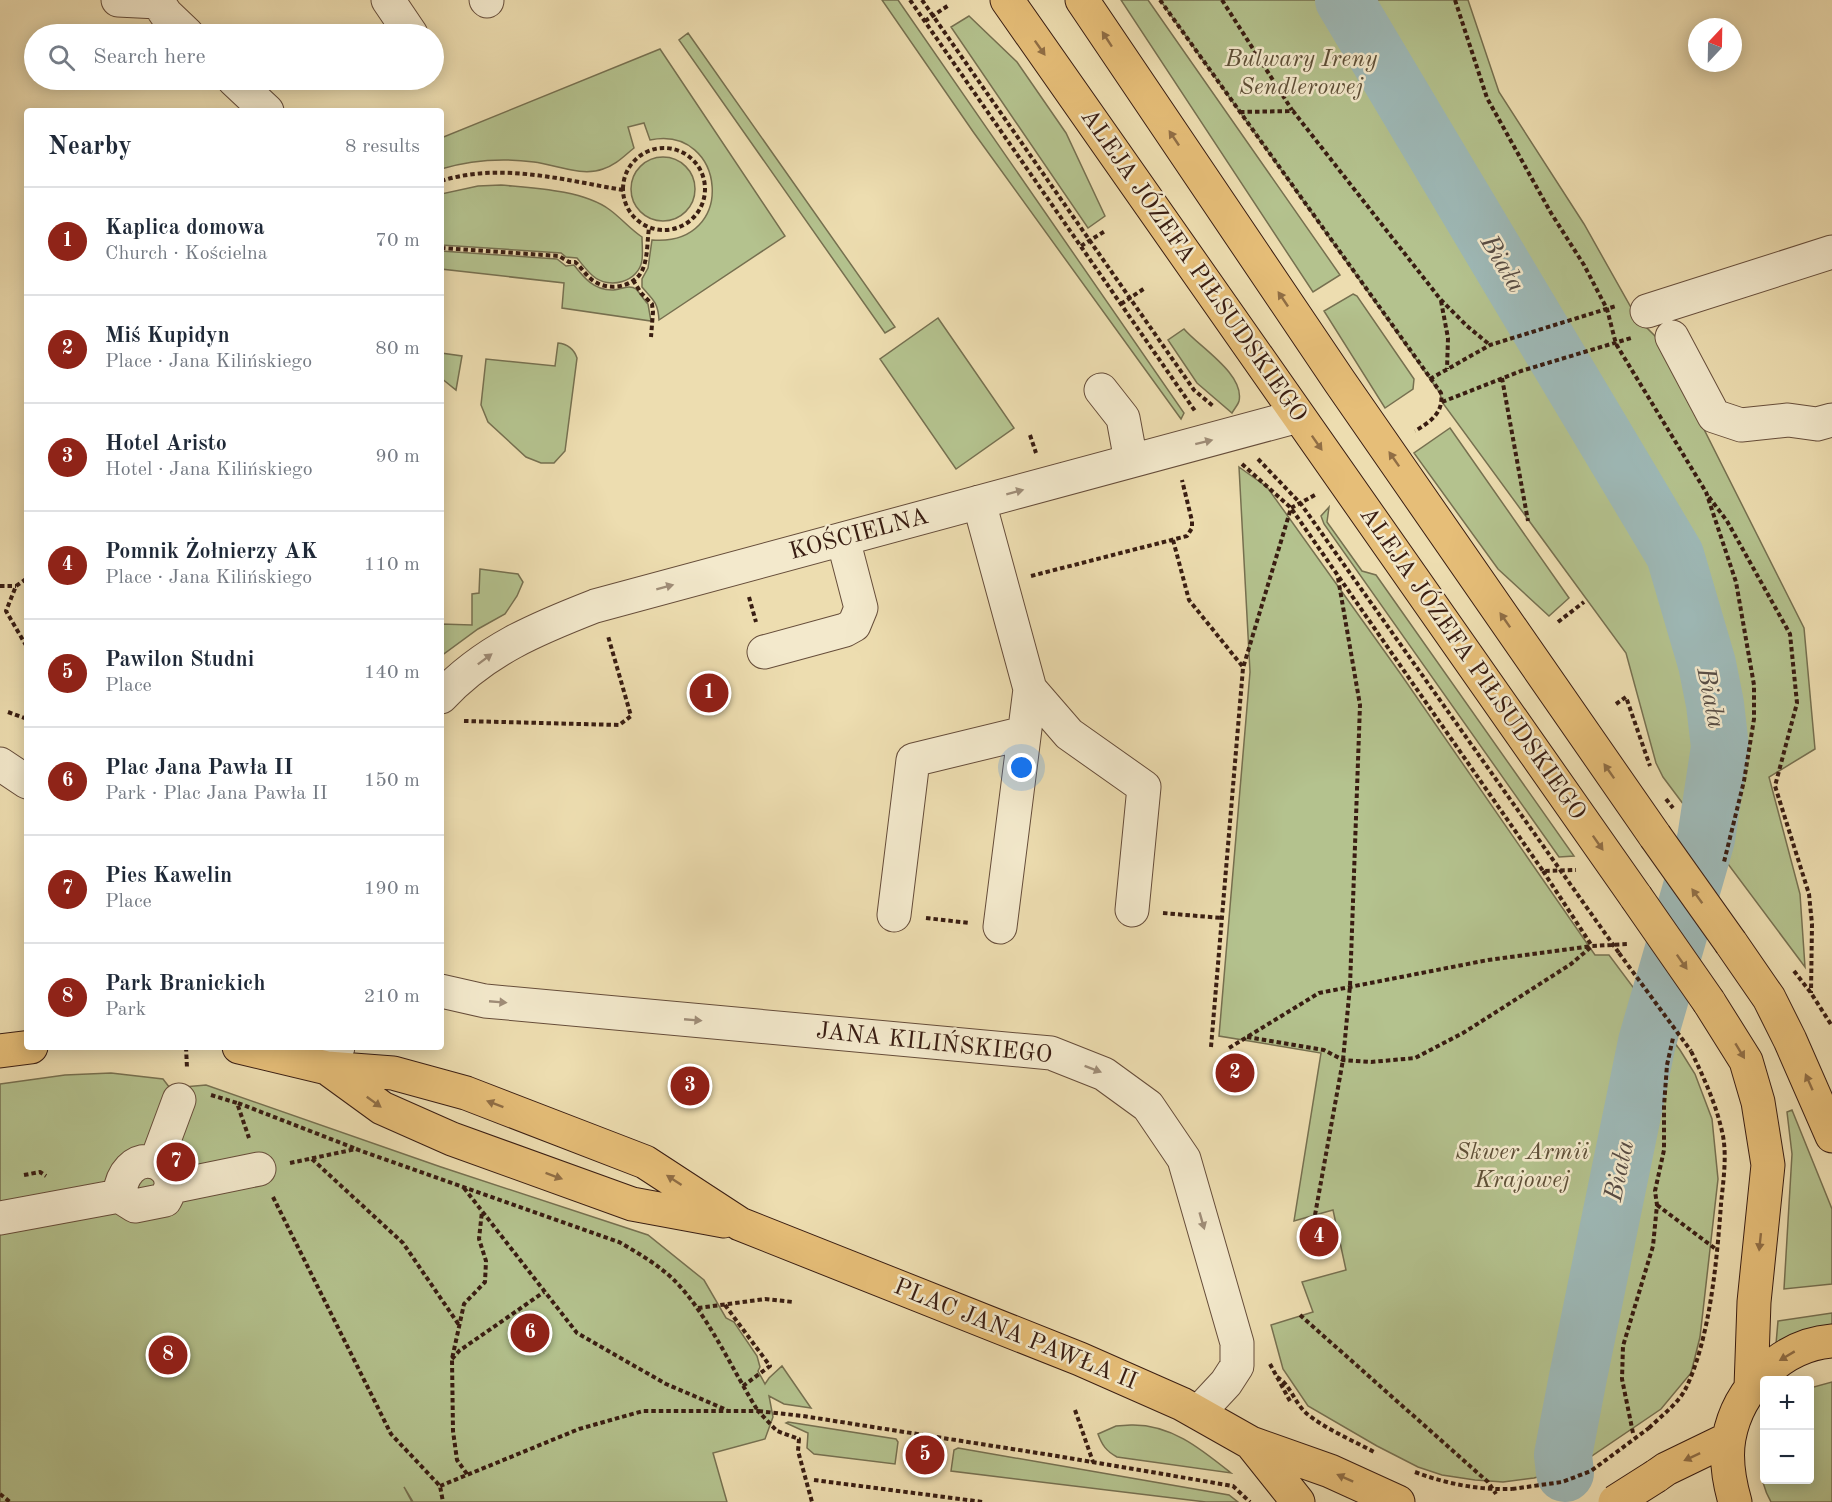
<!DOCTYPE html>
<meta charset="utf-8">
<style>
body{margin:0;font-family:"Old Standard TT",serif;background:#f6f6f7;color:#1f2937}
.controls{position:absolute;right:18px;bottom:18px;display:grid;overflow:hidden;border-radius:6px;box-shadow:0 3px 15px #0003}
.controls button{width:54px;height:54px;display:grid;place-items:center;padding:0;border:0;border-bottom:2px solid #e0e1e3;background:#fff;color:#1f2937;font:30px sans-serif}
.compass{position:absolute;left:1688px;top:18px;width:54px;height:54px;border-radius:50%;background:#fff;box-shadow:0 3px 15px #0003;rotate:22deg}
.you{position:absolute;left:1022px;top:768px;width:21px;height:21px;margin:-15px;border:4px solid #fff;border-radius:50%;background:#1a73e8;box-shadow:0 0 0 9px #1a73e833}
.badge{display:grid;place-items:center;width:39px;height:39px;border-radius:50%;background:#8f2418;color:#fff;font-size:20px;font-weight:700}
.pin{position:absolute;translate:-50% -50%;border:3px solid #fff;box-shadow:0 2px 6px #0006}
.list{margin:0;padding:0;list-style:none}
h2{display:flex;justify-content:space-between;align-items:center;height:78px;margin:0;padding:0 24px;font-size:26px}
h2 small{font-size:20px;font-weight:400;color:#747a83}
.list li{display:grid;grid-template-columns:39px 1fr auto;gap:18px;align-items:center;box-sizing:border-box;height:108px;padding:0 24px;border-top:2px solid #e0e1e3}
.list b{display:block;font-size:22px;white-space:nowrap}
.list p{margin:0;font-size:20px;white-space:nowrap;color:#747a83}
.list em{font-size:20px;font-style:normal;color:#747a83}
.icon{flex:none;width:33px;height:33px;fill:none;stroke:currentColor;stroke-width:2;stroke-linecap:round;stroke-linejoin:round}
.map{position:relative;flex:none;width:1832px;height:1502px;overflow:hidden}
.search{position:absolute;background:#fff;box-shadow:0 3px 15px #0003;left:24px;top:24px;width:420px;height:66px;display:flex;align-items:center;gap:15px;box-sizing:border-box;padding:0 21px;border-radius:33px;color:#747a83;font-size:22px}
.panel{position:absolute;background:#fff;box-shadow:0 3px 15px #0003;left:24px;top:108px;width:420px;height:942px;border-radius:6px}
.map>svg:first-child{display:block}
.green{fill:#b4c28e;stroke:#767050;stroke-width:1.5}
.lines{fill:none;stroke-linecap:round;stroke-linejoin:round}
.river{stroke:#9eb9b7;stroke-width:58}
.minor-casing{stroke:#664d3a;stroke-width:35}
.major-casing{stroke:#391d12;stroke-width:35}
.path{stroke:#391d12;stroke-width:4;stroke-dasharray:4.5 3;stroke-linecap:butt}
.minor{stroke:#f3e9cc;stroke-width:33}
.major{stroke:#e6be78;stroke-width:33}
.major-bridge-casing{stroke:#391d12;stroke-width:35;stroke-linecap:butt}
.path-bridge{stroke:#391d12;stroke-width:4;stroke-dasharray:4.5 3;stroke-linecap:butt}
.major-bridge{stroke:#e6be78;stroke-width:33}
.oneway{fill:#906e45}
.oneway2{fill:#9f8d78}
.labels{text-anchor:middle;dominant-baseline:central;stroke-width:5;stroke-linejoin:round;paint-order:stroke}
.park-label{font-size:24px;font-style:italic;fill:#5e4f37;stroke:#f3e9cc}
.street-label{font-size:24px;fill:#391d12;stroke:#f3e9cc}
.water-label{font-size:26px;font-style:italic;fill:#574c44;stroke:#f3e9cc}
</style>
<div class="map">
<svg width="1832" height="1502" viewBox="0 0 1832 1502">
<rect width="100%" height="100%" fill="#edddb0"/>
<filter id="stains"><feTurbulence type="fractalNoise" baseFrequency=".00333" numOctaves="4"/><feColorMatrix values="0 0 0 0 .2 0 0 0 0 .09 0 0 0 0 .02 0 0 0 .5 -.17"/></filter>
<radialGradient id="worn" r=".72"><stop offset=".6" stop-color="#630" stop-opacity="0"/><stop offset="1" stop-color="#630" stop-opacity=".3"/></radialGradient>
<path class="green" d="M882,0H898L1184,413L1181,419L974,133Z
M1121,0H1148L1340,275L1313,292Z
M1160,0H1468L1499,92L1584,224L1637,318L1659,340L1804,628L1815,749L1769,777L1800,894L1805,967L1663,777L1656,763L1626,653L1442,402L1440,393Z
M969,16L1017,62L1066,133L1105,216L1088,228L951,27Z
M688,33L895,327L885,333L679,40Z
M660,49L785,236L659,320C658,302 653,300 642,287V279L648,268L652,240C739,247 726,124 650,140L644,123L628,127L634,148C624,156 616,165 603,169C582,177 556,165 534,162C503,158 471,160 441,169V138Z
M631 189a32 32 0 1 1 64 0a32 32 0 1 1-64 0Z
M501,185C533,188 583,190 610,210C621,218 630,229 642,237C642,244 643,253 642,260C639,282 609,290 593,276C587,271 582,264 577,258L566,257L561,253L441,245V194L478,186Z
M441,251L557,259L566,266L574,265C584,278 594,290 612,290C620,290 629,284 636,289C638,291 645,301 648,304L651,321L562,308L564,283L441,269Z
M1353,294L1357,296L1414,379L1413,389L1385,408L1324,311Z
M938,318L1014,428L956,469L880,359Z
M1184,329C1198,346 1245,374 1239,401C1238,405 1234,409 1232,413L1197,383L1168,340Z
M558,343C567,344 574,349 577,358L565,451L554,463H541L526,457L488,422L481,405L486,359L555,366Z
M441,353L462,356L456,390L441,378Z
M1450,428L1569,598L1549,616L1498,569L1414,453Z
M1239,467L1267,487L1400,673L1595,955H1609L1680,1050L1695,1074L1712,1119L1718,1179L1700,1337L1691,1373L1661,1409L1577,1466L1534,1478L1503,1482L1475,1480L1442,1475L1418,1467L1377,1446L1308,1406L1283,1369L1271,1325L1313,1312L1302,1282L1346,1270L1333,1210L1294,1221L1321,1053L1219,1036L1250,672Z
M1329,507L1327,522L1362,571L1376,575L1574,856L1559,857L1324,524L1321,516Z
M480,569L518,574L523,582L517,596L505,614L478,629L441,656V624L472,625V594L479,593Z
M111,1073L163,1079L179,1100L184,1087L206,1085L441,1167L648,1235L704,1280L726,1318L734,1322L757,1356L760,1367L758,1371L765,1384L769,1378L782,1366L811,1408L784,1404L769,1396L773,1417L765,1439L713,1453L727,1502H413L404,1487L412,1502H0V1084L65,1075Z
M1792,1110L1832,1209V1284L1784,1289L1792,1154L1787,1112Z
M1832,1313V1331L1776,1344L1778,1321Z
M1832,1382V1502H1771C1760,1483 1759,1461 1764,1440V1480H1810V1388Z
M788,1422L896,1439L898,1442L895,1464L814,1454L807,1448L808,1433L786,1423Z
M1131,1425C1171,1424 1201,1449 1231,1473L1117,1457C1106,1451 1102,1445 1098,1434L1116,1426Z
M958,1448L1229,1495L1238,1502H1206L951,1471L954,1450Z"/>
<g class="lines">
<path class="river" d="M1344,0L1675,555L1707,664L1715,704L1720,747L1706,839L1647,1042L1578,1377L1563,1455L1565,1473"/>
<g class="minor-casing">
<path id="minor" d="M118,0L158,2L166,14L187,34
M388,0L411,34
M486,0L487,1
M234,80L267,111
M1647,311L1832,252
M1672,337L1714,416L1741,425L1788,420L1817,424L1832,420
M1101,390L1123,418L1131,461
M979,502L1030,689L1000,927
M764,652L845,630L854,625L861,608L843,539
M1030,689L1069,734L1144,787L1132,910
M441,697C485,650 536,629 595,606L1298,416
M0,764L27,782
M894,915L913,760L1024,733
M441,991L485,1001L1051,1053L1104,1074L1148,1106L1184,1159L1237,1343V1366L1226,1383L1199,1412
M327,1068L338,1047
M156,1162L179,1100
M171,1187L259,1169
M0,1218L119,1196L135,1206L165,1200C167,1196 170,1191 171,1186C174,1158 125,1145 119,1196"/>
</g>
<g class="major-casing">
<path id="major" d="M1007,0L1636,897
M1082,0L1340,382L1655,836
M1731,943L1769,998L1790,1040L1832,1136
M1709,1002L1746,1061L1758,1102L1768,1165L1754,1302L1751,1387
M239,1047L327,1068L393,1073L466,1093L645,1162L740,1224L1080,1359L1182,1404L1251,1443L1330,1471L1398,1502
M0,1051L31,1047
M327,1068L382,1108L452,1139L632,1204L724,1221
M1251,1443L1298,1502
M1656,1476L1666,1469L1728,1439
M1735,1502C1729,1481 1725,1460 1729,1438C1738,1389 1781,1345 1832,1341"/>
</g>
<path class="path" d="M910,0L1195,411
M922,0L1194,390L1213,406
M1160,0L1441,393C1444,413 1430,422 1415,431
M1222,0L1292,110
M1455,0L1487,98L1551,213L1584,265L1607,309L1616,344L1706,492L1736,582L1754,685V719L1744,781L1724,862
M925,21L949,5
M1240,112L1293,111L1441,300L1467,326L1490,345
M623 189a41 41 0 1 1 82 0a41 41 0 1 1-82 0Z
M441,181C501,162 563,180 623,190
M1081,246L1105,231
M441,248L559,256L569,262H575C581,267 585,274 591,279C606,292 633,288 642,271C648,258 647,242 649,228
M633,280L641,293L652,304L653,312L651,337
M1441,301L1448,338L1447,369
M1121,304L1145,288
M1502,378L1528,521
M1430,379L1490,345L1616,306
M1442,402L1521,371L1631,338
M1030,435L1036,453
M1258,459L1301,504L1619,953
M1242,464L1291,508L1543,871L1576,870
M1709,497L1727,521L1790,634L1797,703L1775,786L1809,894L1812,924L1811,993
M1173,540L1189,600L1243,667
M1031,576L1187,536L1192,528V521L1182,480
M26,579L16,586L6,611L27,647
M0,586H16
M749,597L756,622
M1558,622L1584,602
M1616,704L1626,697L1650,766
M8,712L27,719
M464,721L619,725L631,716L608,636
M1543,871L1592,946L1628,944
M1163,913L1222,918
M926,918L969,923
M1794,971L1811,993L1832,1026
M1247,1037L1324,1050L1343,1060L1371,1062L1415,1058L1463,1033L1493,1014L1571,964L1591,947
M186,1047L187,1068
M1211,1047L1243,668L1291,508L1315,495
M1229,1048L1319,993L1488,960L1592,946
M211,1095L237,1103L249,1138
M238,1103L354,1148
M312,1159L403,1243L459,1325
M290,1163L356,1149L619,1242C638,1253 657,1264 673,1279C706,1311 733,1371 758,1411L803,1416L1057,1456L1233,1486L1250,1502
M24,1175L40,1172L46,1176
M464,1188L577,1333L666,1384L727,1410
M273,1197L391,1434L440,1486L443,1502
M1657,1205L1717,1250
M1315,1215L1343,1060L1350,986L1360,705L1338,578
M725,1305L770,1366L743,1386
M698,1308L765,1299L793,1302
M1300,1315L1488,1482L1496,1494
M452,1359L459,1351L544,1292
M1270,1364L1291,1403
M1277,1377C1290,1384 1294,1402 1306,1413C1325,1429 1354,1441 1376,1453
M1075,1410L1093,1462
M1649,1428C1661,1416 1678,1404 1686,1388C1710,1338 1717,1260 1721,1204C1723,1183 1727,1158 1723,1136C1717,1106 1704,1078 1691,1051
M1633,1433L1622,1379L1623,1346L1653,1246L1657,1205L1655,1191L1664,1150V1106L1667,1065L1673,1038
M1415,1472C1447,1484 1478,1490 1512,1489
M467,1474L457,1460L453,1431L452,1359L464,1304L485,1282L486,1261L479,1239L482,1211
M814,1480L983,1502
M440,1486L579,1429L643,1411H758L777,1431L799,1439L798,1451L812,1502
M0,1494L10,1502"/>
<use href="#minor" class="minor"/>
<use href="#major" class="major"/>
<g class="major-bridge-casing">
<path id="major-bridge" d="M1655,836L1731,943
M1636,897L1709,1002
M1615,1502L1656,1476"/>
</g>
<path class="path-bridge" d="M1666,799L1673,808
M1619,953L1691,1051
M1512,1489L1562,1482L1591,1471L1649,1428"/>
<use href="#major-bridge" class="major-bridge"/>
</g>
<defs><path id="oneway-solid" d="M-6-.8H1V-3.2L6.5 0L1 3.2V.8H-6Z" transform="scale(1.5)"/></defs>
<g class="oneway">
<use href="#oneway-solid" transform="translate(1107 39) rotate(-123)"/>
<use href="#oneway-solid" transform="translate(1040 48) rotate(55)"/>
<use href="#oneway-solid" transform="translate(1174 138) rotate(-124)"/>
<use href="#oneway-solid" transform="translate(1283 299) rotate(-124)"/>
<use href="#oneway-solid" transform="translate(1317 443) rotate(55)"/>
<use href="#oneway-solid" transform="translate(1394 459) rotate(-125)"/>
<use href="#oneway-solid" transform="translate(1505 620) rotate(-125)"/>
<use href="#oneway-solid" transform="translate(1609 771) rotate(-125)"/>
<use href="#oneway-solid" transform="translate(1598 843) rotate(55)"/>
<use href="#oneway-solid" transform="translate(1697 896) rotate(-126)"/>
<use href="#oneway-solid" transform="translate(1682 962) rotate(55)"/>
<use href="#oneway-solid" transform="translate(1740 1051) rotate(59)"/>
<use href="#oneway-solid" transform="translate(1809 1082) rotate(-114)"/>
<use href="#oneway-solid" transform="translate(374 1102) rotate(36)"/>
<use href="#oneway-solid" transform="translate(495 1104) rotate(-159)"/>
<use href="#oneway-solid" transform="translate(554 1176) rotate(20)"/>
<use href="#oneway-solid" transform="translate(674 1180) rotate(-147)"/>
<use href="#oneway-solid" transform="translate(1760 1242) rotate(96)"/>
<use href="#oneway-solid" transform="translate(1787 1356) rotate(149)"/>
<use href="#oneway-solid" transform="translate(1692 1457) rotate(155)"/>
<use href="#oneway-solid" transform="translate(1345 1478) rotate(-156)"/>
</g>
<g class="oneway2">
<use href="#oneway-solid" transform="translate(1204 442) rotate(-14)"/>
<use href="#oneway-solid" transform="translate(1015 492) rotate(-15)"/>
<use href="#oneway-solid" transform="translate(665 587) rotate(-15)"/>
<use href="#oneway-solid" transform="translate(485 659) rotate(-37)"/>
<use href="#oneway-solid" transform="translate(498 1002) rotate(5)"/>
<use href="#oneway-solid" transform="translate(693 1020) rotate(5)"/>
<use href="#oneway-solid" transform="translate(1093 1069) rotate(21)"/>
<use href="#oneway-solid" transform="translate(1202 1221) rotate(74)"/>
</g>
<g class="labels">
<g class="park-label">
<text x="1301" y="60">Bulwary Ireny<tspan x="1301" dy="28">Sendlerowej</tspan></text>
<text x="1522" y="1153">Skwer Armii<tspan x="1522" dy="28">Krajowej</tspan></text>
</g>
<g class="street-label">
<text transform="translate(1193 266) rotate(55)">ALEJA JÓZEFA PIŁSUDSKIEGO</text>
<text transform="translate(859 535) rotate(-15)">KOŚCIELNA</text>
<text transform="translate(1472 664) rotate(55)">ALEJA JÓZEFA PIŁSUDSKIEGO</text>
<text transform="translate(934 1044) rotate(6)">JANA KILIŃSKIEGO</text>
<text transform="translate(1015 1335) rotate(22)">PLAC JANA PAWŁA II</text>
</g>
<g class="water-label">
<text transform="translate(1502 264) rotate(59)">Biała</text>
<text transform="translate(1710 698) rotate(79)">Biała</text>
<text transform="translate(1620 1171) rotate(-78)">Biała</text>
</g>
</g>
<rect width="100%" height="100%" filter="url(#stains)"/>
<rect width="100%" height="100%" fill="url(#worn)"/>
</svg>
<div class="controls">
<button>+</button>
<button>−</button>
</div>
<svg class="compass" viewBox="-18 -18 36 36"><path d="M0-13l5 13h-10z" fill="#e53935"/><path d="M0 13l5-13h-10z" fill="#747a83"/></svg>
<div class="you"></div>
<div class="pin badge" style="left:709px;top:693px">1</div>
<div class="pin badge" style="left:1235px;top:1073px">2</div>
<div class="pin badge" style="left:690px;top:1086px">3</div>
<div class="pin badge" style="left:1319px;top:1237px">4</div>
<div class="pin badge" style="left:925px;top:1455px">5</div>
<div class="pin badge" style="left:530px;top:1333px">6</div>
<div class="pin badge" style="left:176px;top:1162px">7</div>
<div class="pin badge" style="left:168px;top:1355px">8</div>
<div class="search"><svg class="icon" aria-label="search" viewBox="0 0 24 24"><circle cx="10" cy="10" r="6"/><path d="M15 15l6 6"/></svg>Search here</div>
<section class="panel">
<h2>Nearby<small>8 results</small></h2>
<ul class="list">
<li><span class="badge">1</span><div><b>Kaplica domowa</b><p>Church · Kościelna</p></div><em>70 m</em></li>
<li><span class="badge">2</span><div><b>Miś Kupidyn</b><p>Place · Jana Kilińskiego</p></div><em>80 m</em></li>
<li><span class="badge">3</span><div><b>Hotel Aristo</b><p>Hotel · Jana Kilińskiego</p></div><em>90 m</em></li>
<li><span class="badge">4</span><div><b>Pomnik Żołnierzy AK</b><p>Place · Jana Kilińskiego</p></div><em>110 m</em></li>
<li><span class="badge">5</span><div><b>Pawilon Studni</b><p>Place</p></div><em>140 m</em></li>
<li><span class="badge">6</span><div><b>Plac Jana Pawła II</b><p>Park · Plac Jana Pawła II</p></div><em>150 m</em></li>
<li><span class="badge">7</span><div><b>Pies Kawelin</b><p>Place</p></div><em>190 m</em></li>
<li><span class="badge">8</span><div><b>Park Branickich</b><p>Park</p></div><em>210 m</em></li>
</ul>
</section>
</div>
